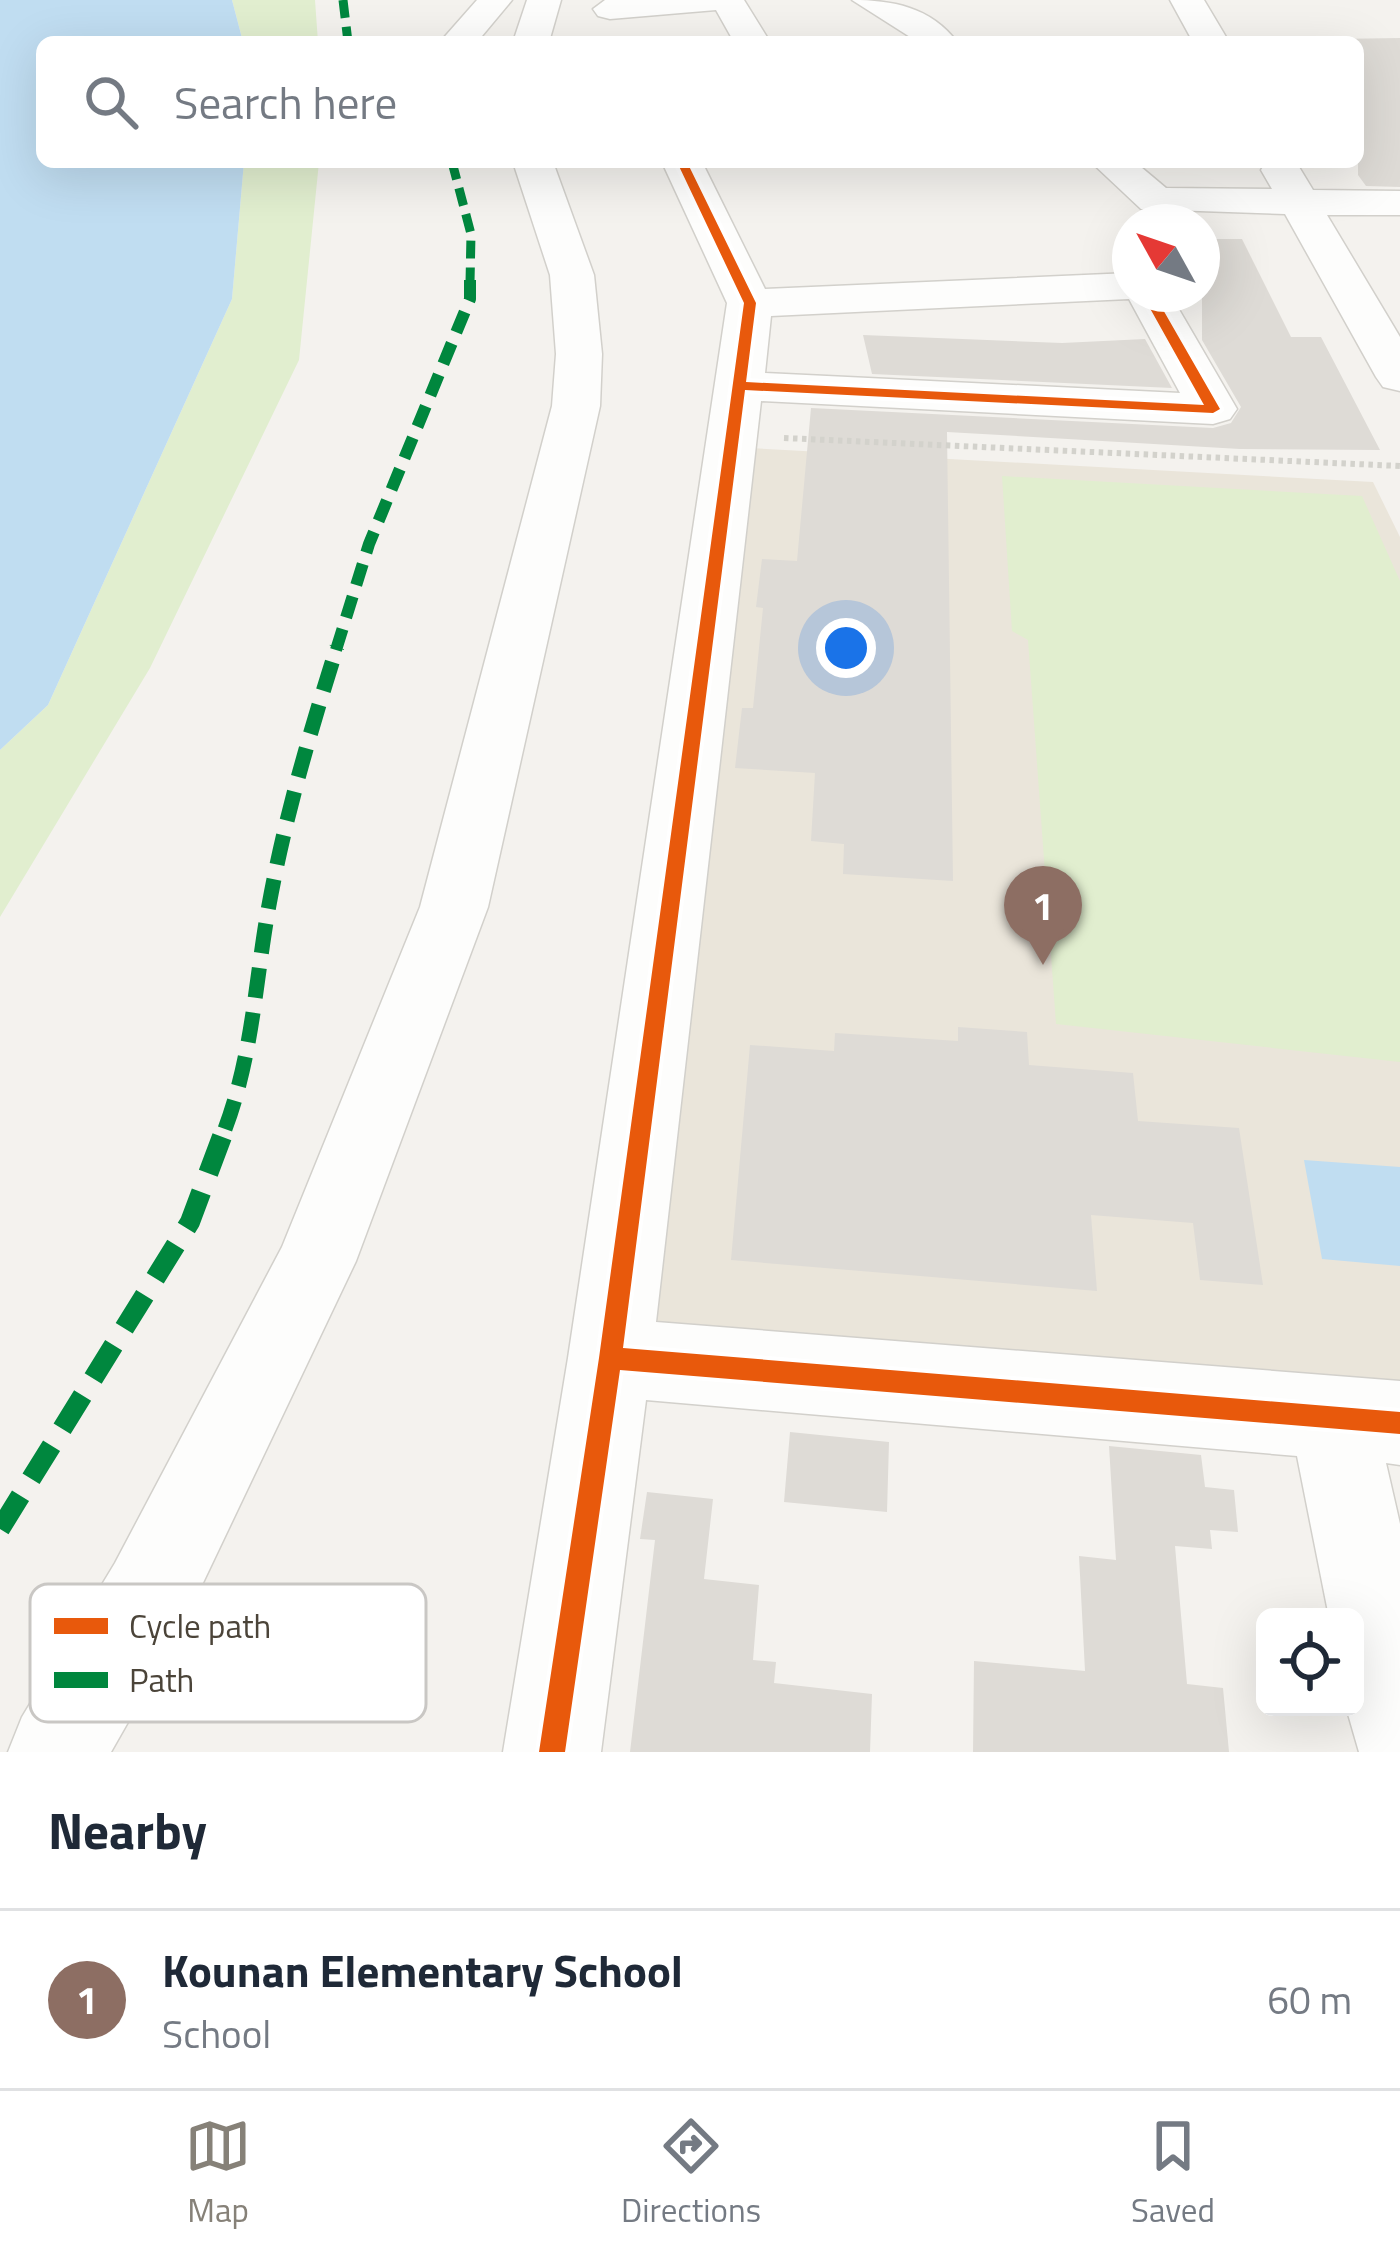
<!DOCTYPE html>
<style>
body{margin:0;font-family:"Titillium Web",sans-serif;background:#f2f2f3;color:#1f2937}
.controls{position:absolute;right:36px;bottom:36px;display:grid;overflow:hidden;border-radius:18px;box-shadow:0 12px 48px #0002}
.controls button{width:108px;height:108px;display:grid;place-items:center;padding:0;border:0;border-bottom:3px solid #e0e1e3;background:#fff;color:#1f2937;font:60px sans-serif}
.compass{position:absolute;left:1112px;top:204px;width:108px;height:108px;border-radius:50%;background:#fff;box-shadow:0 12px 48px #0002;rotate:310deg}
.you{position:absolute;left:846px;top:648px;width:42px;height:42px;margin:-30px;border:9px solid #fff;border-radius:50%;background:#1a73e8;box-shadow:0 0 0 18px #1a73e833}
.badge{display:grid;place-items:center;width:78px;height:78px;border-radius:50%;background:#868178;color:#fff;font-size:39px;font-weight:700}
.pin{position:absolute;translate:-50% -99px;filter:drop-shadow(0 3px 6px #0008)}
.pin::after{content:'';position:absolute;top:63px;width:42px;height:36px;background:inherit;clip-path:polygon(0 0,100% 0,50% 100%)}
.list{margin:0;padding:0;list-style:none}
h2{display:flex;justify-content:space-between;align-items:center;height:156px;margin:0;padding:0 48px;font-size:51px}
h2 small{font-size:39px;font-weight:400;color:#747a83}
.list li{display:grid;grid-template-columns:78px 1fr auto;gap:36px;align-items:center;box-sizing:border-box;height:180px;padding:0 48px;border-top:3px solid #e0e1e3}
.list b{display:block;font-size:45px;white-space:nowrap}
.list p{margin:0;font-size:39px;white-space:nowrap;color:#747a83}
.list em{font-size:39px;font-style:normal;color:#747a83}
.icon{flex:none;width:66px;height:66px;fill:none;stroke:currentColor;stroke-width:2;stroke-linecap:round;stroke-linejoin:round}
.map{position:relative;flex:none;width:1400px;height:1752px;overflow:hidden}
.search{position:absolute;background:#fff;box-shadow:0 12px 48px #0002;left:36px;right:36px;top:36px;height:132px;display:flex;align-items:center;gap:30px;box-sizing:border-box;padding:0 42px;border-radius:18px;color:#747a83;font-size:45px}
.sheet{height:336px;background:#fff}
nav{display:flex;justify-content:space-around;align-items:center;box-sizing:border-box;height:168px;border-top:3px solid #e0e1e3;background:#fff;font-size:33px;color:#747a83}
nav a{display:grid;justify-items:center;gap:6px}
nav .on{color:#868178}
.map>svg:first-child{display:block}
.education{fill:#eae5da}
.green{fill:#e1eecf}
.water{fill:#c0ddf1}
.building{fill:#dedbd6}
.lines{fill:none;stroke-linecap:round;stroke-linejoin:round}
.minor-casing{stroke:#d2d0cb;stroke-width:3}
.path{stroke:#d3d2cc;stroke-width:6;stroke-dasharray:4.5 4.5;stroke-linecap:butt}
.minor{fill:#fdfdfc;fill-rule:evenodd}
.quiet-far3{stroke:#00873e;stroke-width:9;stroke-dasharray:18 9;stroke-linecap:butt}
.quiet-far2{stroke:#00873e;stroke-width:12;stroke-dasharray:22 12;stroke-linecap:butt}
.quiet-far1{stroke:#00873e;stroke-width:15;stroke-dasharray:30 15;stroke-linecap:butt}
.quiet{stroke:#00873e;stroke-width:20;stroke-dasharray:39 20;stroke-linecap:butt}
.cycleway-casing{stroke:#fff;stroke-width:8}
.cycleway{fill:#e8590c;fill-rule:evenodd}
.key{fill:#fff;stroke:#c9c7c4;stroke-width:3}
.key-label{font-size:33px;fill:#4b4439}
</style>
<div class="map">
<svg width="1400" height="1752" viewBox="0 0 1400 1752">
<rect width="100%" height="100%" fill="#f4f2ee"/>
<path class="education" d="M750,448L1373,482L1400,537V1394L681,1336L643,1311Z"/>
<path class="green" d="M232,0H315L318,42H243Z
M244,162H319L299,360L150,668L0,917V750L48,705L232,299Z
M1002,476L1362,496L1400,581V1062L1056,1024L1028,640L1012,631Z"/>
<path class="water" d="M0,0H232L243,42H42V162H244L232,299L48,705L0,750Z
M1304,1160L1400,1167V1266L1322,1259Z"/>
<path class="building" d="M1400,38V187L1366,186L1358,175V42L1334,39Z
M1202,239H1242L1291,337H1321L1380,450L1240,449L947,432L953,881L843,874L844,844L811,841L815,773L735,768L742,708H753L763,608L756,607L762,559L797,561L811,408L1213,428L1231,423L1241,407L1202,340Z
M863,335L1062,343L1145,339L1172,388L872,374Z
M958,1027L1027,1032L1029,1065L1133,1073L1138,1121L1239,1128L1263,1285L1200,1280L1193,1223L1091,1215L1097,1291L731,1260L750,1045L834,1051L835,1033L958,1041Z
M790,1432L889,1442L887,1512L784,1502Z
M1109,1446L1201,1455L1205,1487L1234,1490L1238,1532L1210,1530L1212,1549L1175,1546L1187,1684L1223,1688L1229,1752H973L974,1661L1085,1671L1079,1556L1116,1560Z
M647,1492L713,1499L704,1579L759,1585L753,1660L776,1662L774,1683L872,1694L870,1752H630L655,1540L640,1539Z"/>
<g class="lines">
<g class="minor-casing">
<path id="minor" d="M477,0H512L477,42H440Z
M527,0H561L549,42H513Z
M605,0H744L770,42H734L716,10L610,19L598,16L593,9Z
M852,0C892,0 931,7 957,42H918Z
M1170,0H1204L1229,42H1193Z
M513,162H553L594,275L602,354L600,406L488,907L356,1261L181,1629L111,1752H8L22,1717L115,1563L282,1247L420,907L552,406L556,354L550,275Z
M662,162H702L765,289L1130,273V294H1170L1237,409L1230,419L1213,424L761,401L656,1322L1400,1381V1465L1386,1463L1400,1524V1752H1359L1346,1707H1355V1617H1329L1297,1456L646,1400L601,1752H503L568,1358L727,303ZM1129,299L1180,393L765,373L771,316Z
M1091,162H1135L1166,188L1272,189L1261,170L1266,162H1296L1313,190L1400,191V215H1327L1400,337V391L1383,387L1376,377L1285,214L1141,209Z"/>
</g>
<path class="path" d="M784,438L1400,466"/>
<use href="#minor" class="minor"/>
<path class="quiet-far3" d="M343,0L348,42
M452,162L471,234L470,283"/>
<path class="quiet-far2" d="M336,650L369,544L470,299V280"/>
<path class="quiet-far1" d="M225,1129C253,1054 255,982 269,905C285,817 310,732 337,647"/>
<path class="quiet" d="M0,1529L190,1222L226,1126"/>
<g class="cycleway-casing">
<path id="cycleway" d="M677,162H687L756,303L746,382L1204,405L1142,294H1154L1220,409L1213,413L745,390L623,1348L1400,1412V1434L620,1370L565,1752H539L599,1358L744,303Z"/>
</g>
<use href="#cycleway" class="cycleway"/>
</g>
<rect x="30" y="1584" width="396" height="138" rx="18" class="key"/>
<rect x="54" y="1618" width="54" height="16" fill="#e8590c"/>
<rect x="54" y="1672" width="54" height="16" fill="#00873e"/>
<g class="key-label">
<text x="129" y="1638">Cycle path</text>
<text x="129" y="1692">Path</text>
</g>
</svg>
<div class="controls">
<button><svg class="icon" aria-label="locate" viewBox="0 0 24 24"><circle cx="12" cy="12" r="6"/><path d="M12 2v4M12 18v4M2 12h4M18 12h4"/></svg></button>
</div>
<svg class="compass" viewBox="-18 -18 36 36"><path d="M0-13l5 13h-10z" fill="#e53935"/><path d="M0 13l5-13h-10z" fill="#747a83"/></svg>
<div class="you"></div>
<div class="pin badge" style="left:1043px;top:965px;background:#8d6e63">1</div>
<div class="search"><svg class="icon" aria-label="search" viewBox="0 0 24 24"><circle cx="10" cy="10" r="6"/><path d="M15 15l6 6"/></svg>Search here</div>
</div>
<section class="sheet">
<h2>Nearby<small></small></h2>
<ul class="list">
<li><span class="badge" style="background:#8d6e63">1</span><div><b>Kounan Elementary School</b><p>School</p></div><em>60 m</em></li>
</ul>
</section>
<nav>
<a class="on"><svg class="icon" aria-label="map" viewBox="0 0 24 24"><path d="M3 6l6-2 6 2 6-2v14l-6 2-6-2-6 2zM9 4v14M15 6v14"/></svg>Map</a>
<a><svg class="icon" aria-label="directions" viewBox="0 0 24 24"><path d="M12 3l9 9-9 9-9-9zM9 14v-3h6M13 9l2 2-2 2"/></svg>Directions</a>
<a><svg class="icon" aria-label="saved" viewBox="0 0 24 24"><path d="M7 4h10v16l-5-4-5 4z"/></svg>Saved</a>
</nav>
